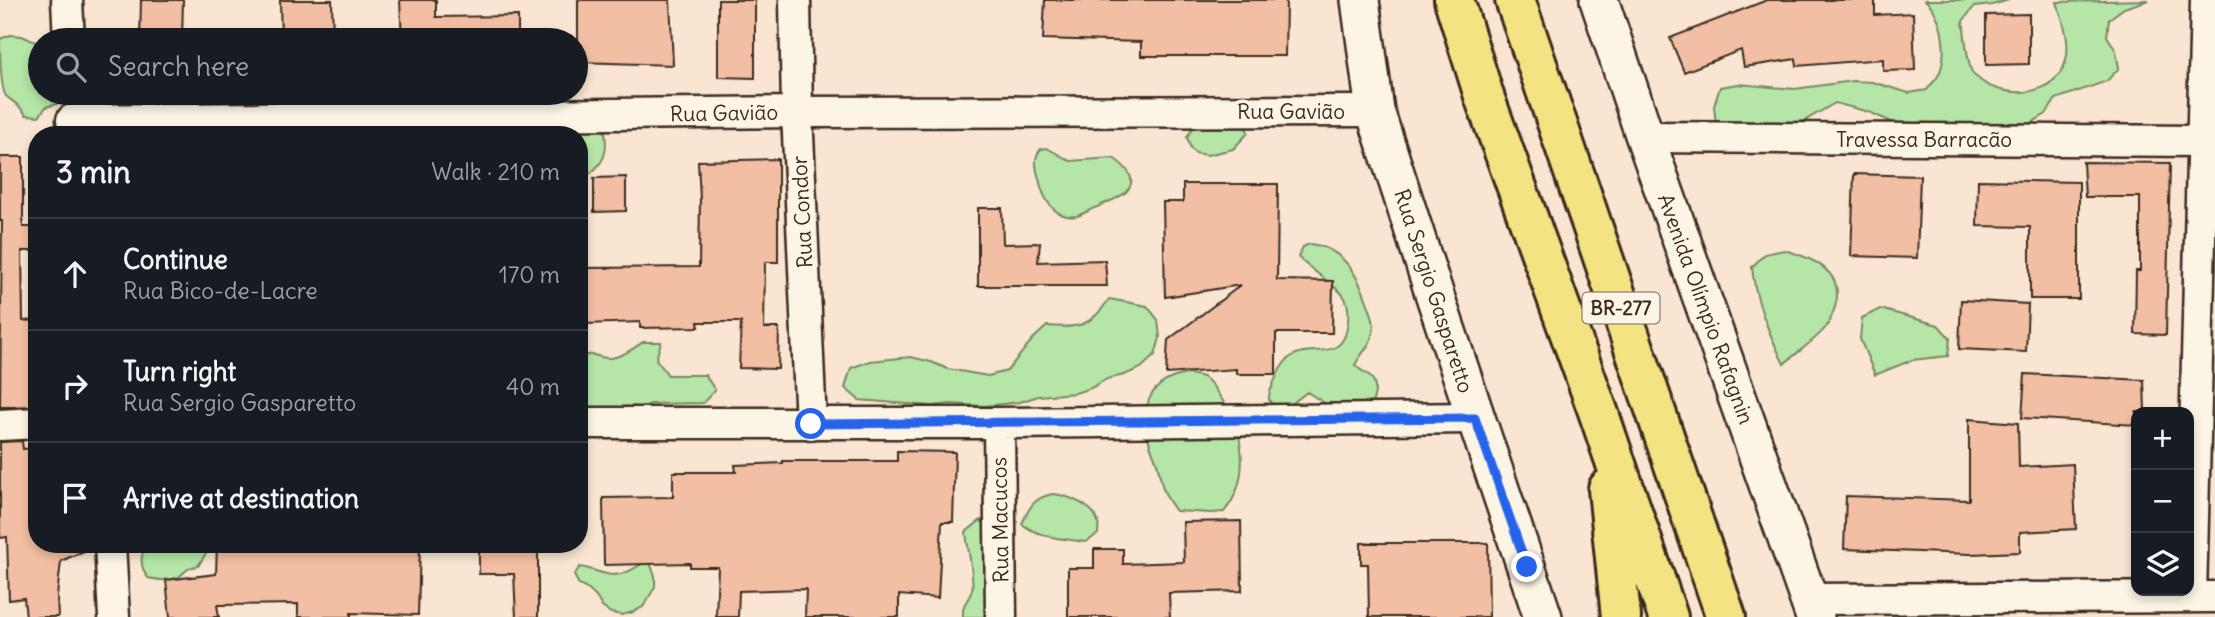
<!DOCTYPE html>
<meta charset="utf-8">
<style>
body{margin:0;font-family:Delius,sans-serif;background:#20242c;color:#f1f3f6}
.controls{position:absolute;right:21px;bottom:21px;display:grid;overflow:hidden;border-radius:14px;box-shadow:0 4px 10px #0003}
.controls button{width:63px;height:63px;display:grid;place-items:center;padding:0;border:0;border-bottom:2px solid #363941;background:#171b24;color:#f1f3f6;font:35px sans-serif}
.stop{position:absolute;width:21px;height:21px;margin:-16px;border:5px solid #2563eb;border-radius:50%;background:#fff}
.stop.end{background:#2563eb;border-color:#fff;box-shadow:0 2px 7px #0008}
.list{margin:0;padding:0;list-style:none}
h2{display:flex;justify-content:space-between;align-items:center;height:91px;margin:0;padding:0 28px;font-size:30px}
h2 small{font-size:23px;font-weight:400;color:#9ea1a6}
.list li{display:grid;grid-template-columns:46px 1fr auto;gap:21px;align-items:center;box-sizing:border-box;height:112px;padding:0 28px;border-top:2px solid #363941}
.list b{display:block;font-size:26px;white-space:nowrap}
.list p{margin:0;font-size:23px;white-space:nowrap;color:#9ea1a6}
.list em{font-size:23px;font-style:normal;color:#9ea1a6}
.icon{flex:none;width:38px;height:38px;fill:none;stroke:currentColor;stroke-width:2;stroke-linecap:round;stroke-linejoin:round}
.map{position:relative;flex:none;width:2215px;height:617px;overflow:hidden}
.search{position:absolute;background:#171b24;box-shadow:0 4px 10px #0003;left:28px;top:28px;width:560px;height:77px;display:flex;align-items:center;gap:18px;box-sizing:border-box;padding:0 24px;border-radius:38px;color:#9ea1a6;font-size:26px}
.panel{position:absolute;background:#171b24;box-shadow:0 4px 10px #0003;left:28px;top:126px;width:560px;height:427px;border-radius:28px}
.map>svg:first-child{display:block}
.green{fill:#b5e6a7;stroke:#788862;stroke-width:2}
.building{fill:#f3bfa4;stroke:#3b2a1e;stroke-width:2}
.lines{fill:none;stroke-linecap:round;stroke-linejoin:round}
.minor-casing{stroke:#3b2a1e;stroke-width:35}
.tertiary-casing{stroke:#3b2a1e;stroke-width:42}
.motorway-casing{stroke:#3b2a1e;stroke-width:44}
.minor{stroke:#fcf5e5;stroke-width:30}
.tertiary{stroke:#fcf5e5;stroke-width:37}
.motorway{stroke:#f4e382;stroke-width:38}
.route{stroke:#2563eb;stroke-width:9}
.labels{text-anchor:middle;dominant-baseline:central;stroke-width:7;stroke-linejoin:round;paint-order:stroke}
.shield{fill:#fcf5e5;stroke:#75675a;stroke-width:2}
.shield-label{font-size:19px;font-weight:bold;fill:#3b2a1e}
.street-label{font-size:21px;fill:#3b2a1e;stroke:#fcf5e5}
</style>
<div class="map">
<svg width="2215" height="617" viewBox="0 0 2215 617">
<rect width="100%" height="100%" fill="#f9e5d2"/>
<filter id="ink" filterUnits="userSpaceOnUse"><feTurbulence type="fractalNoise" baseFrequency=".0143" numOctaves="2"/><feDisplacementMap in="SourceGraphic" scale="14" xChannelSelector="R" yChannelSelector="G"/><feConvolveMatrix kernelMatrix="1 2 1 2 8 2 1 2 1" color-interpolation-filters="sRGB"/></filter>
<g filter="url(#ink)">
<path class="green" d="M1925,0H2009L1992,5L1974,7L1963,21C1965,33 1967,65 1973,74C1973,75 1981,80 1981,81C2008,100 2057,96 2066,60C2071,41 2062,19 2057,2L2149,0L2124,8L2109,19L2107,36L2116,51L2119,68L2107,81L2056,99L2046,114L2028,125L1903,127L1869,112L1835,103L1804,121L1786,124H1716L1714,106L1720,87L1738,84L1795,89L1853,81L1872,82L1909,93L1927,90C1930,85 1935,81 1938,76C1949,55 1943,15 1925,0Z
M10,35L22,36L40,44V93H64L57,104L46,107L39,116L26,115C20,105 14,103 6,96C0,87 0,52 0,39Z
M270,93C288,93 298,94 309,109L409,122L406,133L408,135H212L216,125L218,104L227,97L245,109L256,106L262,97Z
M504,93H531L535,102L604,127C610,154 603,167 579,181V135H486L485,120Z
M1241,124L1246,127L1248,133L1233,149L1207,155L1195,153L1191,149L1187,137L1193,127L1199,125Z
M1047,148L1070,161L1113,158C1120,162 1125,167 1129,173C1140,193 1109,201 1097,207C1090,209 1084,214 1077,216C1054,220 1043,198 1039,179C1036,168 1033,157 1041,149Z
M1309,244C1343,247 1358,275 1368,304C1372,315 1376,324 1372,336C1370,346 1360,355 1355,365C1359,370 1363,371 1369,375C1379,384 1375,397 1370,407H1331L1307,392L1290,405L1274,406C1267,400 1268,396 1272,387C1276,377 1282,362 1292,356C1312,343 1344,365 1348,321C1349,313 1348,302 1343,295C1332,282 1310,270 1298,257L1303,247Z
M1784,250C1813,258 1846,272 1835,307C1833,313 1830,322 1826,327C1817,339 1796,353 1784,364C1769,333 1755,301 1752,267L1765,254Z
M1109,299L1147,306L1158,320L1160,338L1155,355L1141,368L1124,375L1107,379L1091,388L1075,393L1038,396L1020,402L985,406L950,404L933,406L859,400L845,388L851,368L870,361L911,357L931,362L948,369L988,376L1007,371L1032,340L1047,326C1078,329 1092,326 1109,299Z
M1880,309L1938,325L1950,338L1948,356L1912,360L1875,375L1860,339L1862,318Z
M643,342H661L656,359L668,375H705L715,390L703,403L651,404L634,410L579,409V358C593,352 593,356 607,358C619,359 633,349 643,342Z
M1188,374C1209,376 1210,382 1221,398C1245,430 1251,480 1224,512L1212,513L1176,511C1163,494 1162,487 1158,467C1156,458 1151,450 1149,441C1140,406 1149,380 1188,374Z
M1052,494C1067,495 1095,506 1098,522C1099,526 1098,530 1098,534L1086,542C1064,539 1040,538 1022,524C1029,507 1034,498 1052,494Z
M981,520L991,535L1001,617H963C962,601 968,603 972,590C975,579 967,546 966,532Z
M147,544H212L198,566C183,569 187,572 177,578C168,582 157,580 148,578C140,567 139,556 147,544Z
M649,560L655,576V587L643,607L633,612L622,615L611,613L602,607L597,598L589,590L579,585L574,575L580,567C590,568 604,575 613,575C627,575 637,566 649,560Z"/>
<path class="building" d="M141,0H183L182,40H140Z
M280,0H332L333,40H281Z
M400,0H436V17L518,16V40H402Z
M578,0H670L673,65L578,62Z
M718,0H755V78L718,77Z
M1045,0H1286L1285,56H1141V42L1043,39Z
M1767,0H1875V15L1913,13L1915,70L1883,71V59L1797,66L1796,59L1744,67L1741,50L1684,72L1670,38Z
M2029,14V64L1986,65V15Z
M0,157H23V227H37V251H22L23,321L37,320V406L0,407L2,221H0Z
M778,159V262H765L764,328H779L778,369L739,368L741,322H698L699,327L640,328V322L585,324L584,268L699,267L700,199L698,161Z
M2083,162L2170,163L2166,335L2135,334L2136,271H2140V197H2085Z
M1854,174L1920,176L1917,258L1851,256Z
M626,177V211L594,212V178Z
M1978,180L2079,182V299H2030V227L1977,226Z
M1183,184H1278L1277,280L1333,281L1332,333H1276V374H1236V369L1166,374L1168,340L1241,285L1165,297L1163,202H1183Z
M978,208H1002L1003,244L1040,243L1038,262L1105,260L1107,286H978Z
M1961,300L2028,304L2026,352L1959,349Z
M2025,374L2144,380L2145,412H2136V425L2022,418Z
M1969,419L2018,423L2019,467L2073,464L2076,529L2020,532V552L1970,554L1844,549L1846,496L1969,500Z
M22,441L23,449L37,448V544H93V547L61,561L57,596L58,617H26L24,598L9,600L7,537L0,538V442Z
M897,451L955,452L953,522H942L938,598L899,595V617H805L806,589L739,591L738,617H716L718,567H690V563L604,565L603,498L673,497V472H736L735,465L783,463V461H897Z
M1241,521L1242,591L1169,593L1170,617H1068V568H1094V549H1123V564L1184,562L1183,522Z
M1361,543H1488L1489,617H1369L1368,564H1361Z
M217,544H298V547L384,549V544H420L418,615L351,613V617H298V604L217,605L219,617H170L166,580L216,574Z
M479,544H538V617H516L514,574H479Z"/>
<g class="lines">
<g class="minor-casing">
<path id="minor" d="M67,0L69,40
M795,0L797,112L811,424
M72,120L797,112L1375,111
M1645,137L2203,141
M579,423H999L1475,418
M999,423L1001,617
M0,425L37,423
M110,544L114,617
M2191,597L2206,0
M1809,599L2215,597"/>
</g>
<g class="tertiary-casing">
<path id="tertiary" d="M1360,0L1375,111L1436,299L1543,617
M1599,0L1645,137L1815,617"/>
</g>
<g class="motorway-casing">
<path id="motorway" d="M1454,0L1485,99L1599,414L1668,617
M1515,0L1726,617
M1608,489L1621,617"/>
</g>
<use href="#minor" class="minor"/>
<use href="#tertiary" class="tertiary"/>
<use href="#motorway" class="motorway"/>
</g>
</g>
<g class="lines" filter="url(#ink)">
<path class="route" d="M811,424L1475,418L1527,567"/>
</g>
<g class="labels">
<rect class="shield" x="1582.5" y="292.5" width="77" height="31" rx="5"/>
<g class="shield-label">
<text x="1621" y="308">BR-277</text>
</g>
<g class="street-label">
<text x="1291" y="111">Rua Gavião</text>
<text transform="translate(724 113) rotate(-1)">Rua Gavião</text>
<text x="1924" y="139">Travessa Barracão</text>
<text transform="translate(802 212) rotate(-93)">Rua Condor</text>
<text transform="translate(1434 291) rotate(72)">Rua Sergio Gasparetto</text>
<text transform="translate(1706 309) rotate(70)">Avenida Olímpio Rafagnin</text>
<text transform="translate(1000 520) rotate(-91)">Rua Macucos</text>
</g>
</g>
</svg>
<div class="controls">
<button>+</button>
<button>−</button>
<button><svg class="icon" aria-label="layers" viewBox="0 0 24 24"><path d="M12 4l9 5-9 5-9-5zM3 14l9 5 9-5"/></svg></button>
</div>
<div class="stop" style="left:811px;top:424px"></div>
<div class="stop end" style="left:1527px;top:567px"></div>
<div class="search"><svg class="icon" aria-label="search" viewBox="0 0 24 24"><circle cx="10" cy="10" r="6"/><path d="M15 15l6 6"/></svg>Search here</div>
<section class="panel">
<h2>3 min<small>Walk · 210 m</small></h2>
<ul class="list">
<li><svg class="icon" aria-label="ahead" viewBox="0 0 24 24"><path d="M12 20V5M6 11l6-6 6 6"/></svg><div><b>Continue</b><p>Rua Bico-de-Lacre</p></div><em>170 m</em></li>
<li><svg class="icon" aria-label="right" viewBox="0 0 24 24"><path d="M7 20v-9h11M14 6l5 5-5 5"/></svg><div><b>Turn right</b><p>Rua Sergio Gasparetto</p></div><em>40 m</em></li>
<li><svg class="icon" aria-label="arrive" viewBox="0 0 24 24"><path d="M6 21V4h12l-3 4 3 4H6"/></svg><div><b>Arrive at destination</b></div></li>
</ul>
</section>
</div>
